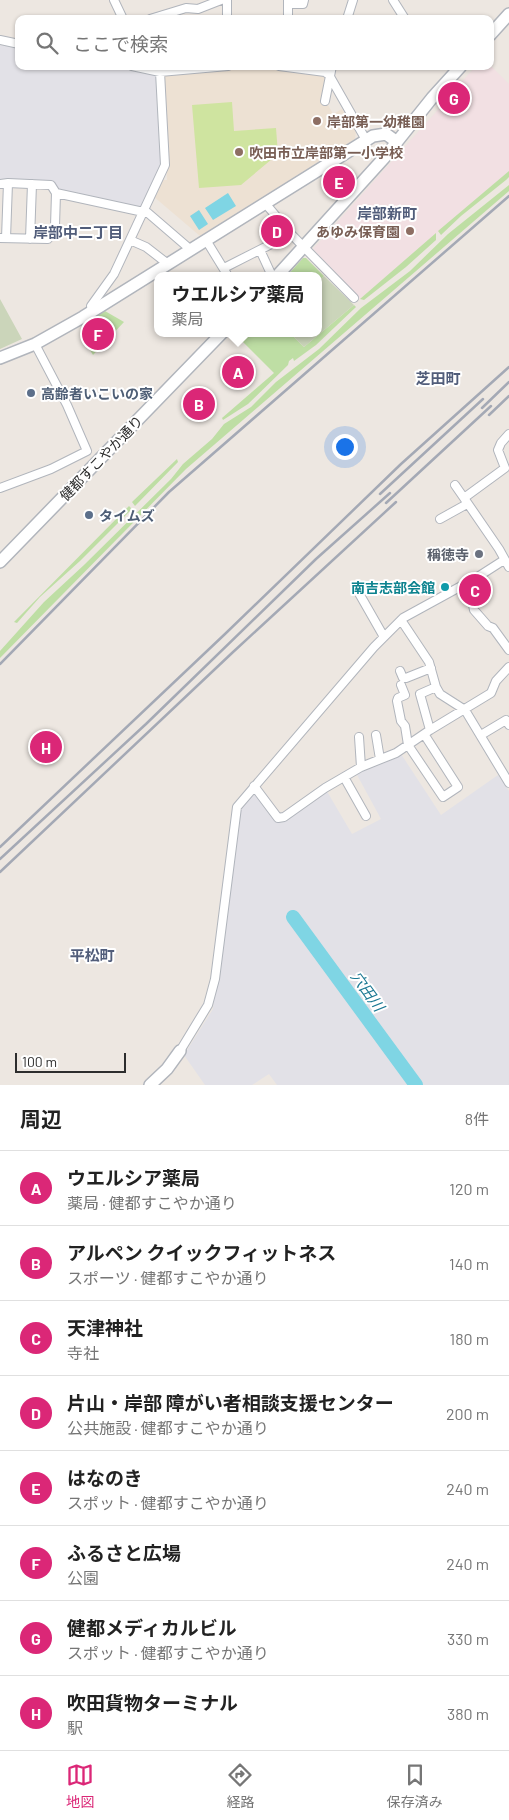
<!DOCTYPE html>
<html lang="ja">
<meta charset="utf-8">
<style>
body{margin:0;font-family:Barlow,"Noto Sans JP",sans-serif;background:#f6f6f6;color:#222}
.scale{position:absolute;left:15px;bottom:12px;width:111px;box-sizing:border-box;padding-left:5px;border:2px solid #2d2d2d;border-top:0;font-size:14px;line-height:18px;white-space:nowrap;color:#2d2d2d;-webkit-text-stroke:4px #fff;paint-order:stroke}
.you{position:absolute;left:344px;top:446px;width:18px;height:18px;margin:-12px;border:4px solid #fff;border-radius:50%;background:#1a73e8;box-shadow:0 0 0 8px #1a73e833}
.badge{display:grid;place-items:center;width:32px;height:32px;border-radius:50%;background:#db2777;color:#fff;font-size:16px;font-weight:700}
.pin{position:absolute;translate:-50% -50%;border:2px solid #fff;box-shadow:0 1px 5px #0006}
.popup{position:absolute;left:154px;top:272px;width:168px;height:65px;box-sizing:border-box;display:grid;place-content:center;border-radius:10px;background:#fff;filter:drop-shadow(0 1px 4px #0005);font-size:16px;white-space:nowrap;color:#767676}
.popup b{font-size:19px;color:#222}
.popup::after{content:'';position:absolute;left:50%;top:100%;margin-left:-10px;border:10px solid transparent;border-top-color:#fff}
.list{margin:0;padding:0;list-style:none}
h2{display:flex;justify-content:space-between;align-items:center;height:65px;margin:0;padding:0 20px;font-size:21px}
h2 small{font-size:16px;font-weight:400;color:#767676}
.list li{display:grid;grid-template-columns:32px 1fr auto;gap:15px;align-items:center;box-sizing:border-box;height:75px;padding:0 20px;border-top:1px solid #e0e0e0}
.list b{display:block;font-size:19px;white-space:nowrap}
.list p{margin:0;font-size:16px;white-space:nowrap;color:#767676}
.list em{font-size:16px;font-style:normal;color:#767676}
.icon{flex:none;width:28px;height:28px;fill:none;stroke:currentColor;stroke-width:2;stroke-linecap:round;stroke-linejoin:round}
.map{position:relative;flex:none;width:509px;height:1085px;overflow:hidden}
.search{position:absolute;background:#fff;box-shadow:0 1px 4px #0004;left:15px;right:15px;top:15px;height:55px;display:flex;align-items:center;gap:12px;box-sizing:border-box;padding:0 18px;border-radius:10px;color:#767676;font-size:19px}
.sheet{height:665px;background:#fff}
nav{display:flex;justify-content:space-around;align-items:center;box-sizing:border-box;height:70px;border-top:1px solid #e0e0e0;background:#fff;font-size:14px;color:#767676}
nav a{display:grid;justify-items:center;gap:2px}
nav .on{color:#db2777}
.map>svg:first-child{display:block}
.industrial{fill:#e2e1e7}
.education{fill:#ede1d3}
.medical{fill:#f2e0e3}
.green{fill:#bedea4}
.cemetery{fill:#cbd5ba}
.pitch{fill:#cfe4a0}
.water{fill:#7fd5e4}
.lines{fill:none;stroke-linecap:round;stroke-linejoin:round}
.river{stroke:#7fd5e4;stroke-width:14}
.street-casing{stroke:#b1b5bc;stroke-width:10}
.secondary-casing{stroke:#b1b5bc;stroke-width:14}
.street{stroke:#fff;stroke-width:8}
.secondary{stroke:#fff;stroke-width:11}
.rail{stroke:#a4a9b5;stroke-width:2.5}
.education-dot{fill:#8d6e63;stroke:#fff;stroke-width:2}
.service-dot{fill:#5c6f8a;stroke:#fff;stroke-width:2}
.worship-dot{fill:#6b7280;stroke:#fff;stroke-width:2}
.culture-dot{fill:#0f9aa8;stroke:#fff;stroke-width:2}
.labels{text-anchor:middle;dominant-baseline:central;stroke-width:4;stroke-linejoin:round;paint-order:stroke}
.education-label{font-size:14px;font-weight:bold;fill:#785e54;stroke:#fff;text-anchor:start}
.service-label{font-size:14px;font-weight:bold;fill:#4e5e75;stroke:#fff;text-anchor:start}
.street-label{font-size:14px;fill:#2d2d2d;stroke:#fff}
.worship-label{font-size:14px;font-weight:bold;fill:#5b616d;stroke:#fff;text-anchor:end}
.culture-label{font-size:14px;font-weight:bold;fill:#0d838f;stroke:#fff;text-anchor:end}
.neighbourhood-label{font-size:15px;font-weight:bold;fill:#515d7a;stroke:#fff}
.water-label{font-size:15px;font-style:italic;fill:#1b7893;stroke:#fff}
</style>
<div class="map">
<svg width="509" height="1085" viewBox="0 0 509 1085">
<rect width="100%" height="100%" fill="#ede7e1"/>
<path class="industrial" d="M0,45L19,48V66H111L156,75L158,78L163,161L139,210L57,191L52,183L0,182Z
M401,754L441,815L498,775L509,791V1085H419L295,915L292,918L413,1085H277L269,1074L252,1085H205L184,1055L213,1009L215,979L237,807L254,786L278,818L325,788L352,834L381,819L356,773L367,767Z"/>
<path class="education" d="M255,68L323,75L325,78L321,102L327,103L333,114L342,109L356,132L355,139L200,236L153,196L163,180H167L162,74Z"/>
<path class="medical" d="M490,65L509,84V171L360,299L313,249L444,103L447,105L451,101L457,105L465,95L456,88L476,66Z"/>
<path class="green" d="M509,171V177L506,180L461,216L441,235L438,231Z
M509,185V191L186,469L0,658V651L44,602L84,565L171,479L183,464L212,439L224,424L251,407L276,382L319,349L361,308L410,271L448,234Z
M436,233V240L406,267L364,300L360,299Z
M303,258H306L324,276L318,282V276H287Z
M354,305L356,307L316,345L294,361L293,358L289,361L288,365L248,404L223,420L222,418L274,373L234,333H290L304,347Z
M105,311L124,322L93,355L85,342L81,327Z
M177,459L178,462L135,506L132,502Z
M129,506L132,509L80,561L40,597L17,623L14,622Z"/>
<path class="cemetery" d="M324,276L354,305L304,347L290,333H318V282Z
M0,299L22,339L0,349Z"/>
<path class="pitch" d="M232,102L234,131L276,128L278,154L241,185L199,188L192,105Z"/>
<path class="water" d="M228,193L236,206L213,220L205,208Z
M199,210L208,224L199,230L190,216Z"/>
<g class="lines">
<path class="river" d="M293,917L416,1085"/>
<g class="street-casing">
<path id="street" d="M114,0L123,19
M227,0V19
M393,0L405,19
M288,4H303L304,0
M150,19L186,8L198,9L221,0
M288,19V0
M347,19L353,0
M0,40L19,44
M132,66L160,72L228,66
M279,66L325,72L329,75L366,140
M325,101L332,66
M0,184L8,183L51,185L56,193L148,213L191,250
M265,203L291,234L354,298
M0,238L48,239L55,226L56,193
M6,238L8,183
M30,239L32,184
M130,240L146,247L168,264
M206,240L228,276
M260,250L272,276
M224,268L291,234
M99,306H91L114,274L165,165L160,72
M509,434L501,443L498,450L505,468L464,498L499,549L509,567
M455,485L464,498
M0,488L51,469L87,451L67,405L35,344
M440,519L467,504
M476,578L481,589L473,605L474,610L488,626L493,628L509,650
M356,588L384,637
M401,620L429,662L436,687L440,694L465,710L509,783
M400,671L403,678H406L431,668
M401,685L405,695L398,698L397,701L401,721L405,726L408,745L443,797L458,787L424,734
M430,730L420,694L436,687
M376,735L380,759
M481,735L506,720L509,725
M359,737L361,767
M344,777L366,816
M254,786L278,818L284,817L325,788L361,767L396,753L430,730L491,693L496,681L509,667
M180,1051L208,1005L215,979L237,807L374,647L403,618L476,578L504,560"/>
</g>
<g class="secondary-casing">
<path id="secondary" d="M490,35L509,14
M277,276L384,158L432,98L461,66
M0,358L35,344L83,317L373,136L386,134L397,142
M0,562L222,333
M150,1085L167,1069L180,1051"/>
</g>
<use href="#street" class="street"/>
<use href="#secondary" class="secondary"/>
<path class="rail" d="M482,408L509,382
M489,415L509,396
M380,494L483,399
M386,503L491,406
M0,664L169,492L509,196
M0,847L225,634L401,464L509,367
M0,859L146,724L316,559L390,493
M0,872L232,653L396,502"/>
</g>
<g class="education-dot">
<circle cx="317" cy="121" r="5"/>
<circle cx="239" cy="152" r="5"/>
<circle cx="410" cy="231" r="5"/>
</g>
<g class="service-dot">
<circle cx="31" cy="393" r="5"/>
<circle cx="89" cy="515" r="5"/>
</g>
<circle class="worship-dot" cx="479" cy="554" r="5"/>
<circle class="culture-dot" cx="445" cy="587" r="5"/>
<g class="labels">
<g class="education-label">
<text x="327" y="121">岸部第一幼稚園</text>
<text x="249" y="152">吹田市立岸部第一小学校</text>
<text x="400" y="231" text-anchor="end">あゆみ保育園</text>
</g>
<g class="service-label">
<text x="41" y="393">高齢者いこいの家</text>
<text x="99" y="515">タイムズ</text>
</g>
<g class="street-label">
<text transform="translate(101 458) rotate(-46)">健都すこやか通り</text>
</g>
<g class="worship-label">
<text x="469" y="554">稱徳寺</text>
</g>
<g class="culture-label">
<text x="435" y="587">南吉志部会館</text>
</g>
<g class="neighbourhood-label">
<text x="387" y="213">岸部新町</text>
<text x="78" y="232">岸部中二丁目</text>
<text x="438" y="378">芝田町</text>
<text x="92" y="955">平松町</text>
</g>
<g class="water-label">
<text transform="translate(368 991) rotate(54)">穴田川</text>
</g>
</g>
</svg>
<div class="scale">100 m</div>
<div class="you"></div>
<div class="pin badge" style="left:238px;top:372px">A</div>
<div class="popup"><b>ウエルシア薬局</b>薬局</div>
<div class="pin badge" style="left:199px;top:404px">B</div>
<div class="pin badge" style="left:475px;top:590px">C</div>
<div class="pin badge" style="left:277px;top:231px">D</div>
<div class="pin badge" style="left:339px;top:182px">E</div>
<div class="pin badge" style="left:98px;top:334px">F</div>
<div class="pin badge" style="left:454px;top:98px">G</div>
<div class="pin badge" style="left:46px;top:747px">H</div>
<div class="search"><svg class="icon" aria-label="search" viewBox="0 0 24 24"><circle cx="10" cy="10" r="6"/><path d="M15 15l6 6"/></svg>ここで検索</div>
</div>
<section class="sheet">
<h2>周辺<small>8件</small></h2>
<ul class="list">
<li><span class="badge">A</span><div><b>ウエルシア薬局</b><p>薬局 · 健都すこやか通り</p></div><em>120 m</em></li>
<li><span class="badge">B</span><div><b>アルペン クイックフィットネス</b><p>スポーツ · 健都すこやか通り</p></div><em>140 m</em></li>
<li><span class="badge">C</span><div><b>天津神社</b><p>寺社</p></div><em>180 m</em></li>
<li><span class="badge">D</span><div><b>片山・岸部 障がい者相談支援センター</b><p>公共施設 · 健都すこやか通り</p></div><em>200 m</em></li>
<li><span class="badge">E</span><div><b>はなのき</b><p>スポット · 健都すこやか通り</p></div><em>240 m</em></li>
<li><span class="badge">F</span><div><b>ふるさと広場</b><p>公園</p></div><em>240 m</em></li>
<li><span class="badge">G</span><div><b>健都メディカルビル</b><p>スポット · 健都すこやか通り</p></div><em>330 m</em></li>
<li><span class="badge">H</span><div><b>吹田貨物ターミナル</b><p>駅</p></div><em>380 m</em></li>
</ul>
</section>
<nav>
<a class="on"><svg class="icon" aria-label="map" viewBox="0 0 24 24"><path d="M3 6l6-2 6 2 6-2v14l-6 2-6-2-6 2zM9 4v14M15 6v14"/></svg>地図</a>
<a><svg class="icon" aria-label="directions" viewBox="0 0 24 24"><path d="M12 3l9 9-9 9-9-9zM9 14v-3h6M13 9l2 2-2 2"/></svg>経路</a>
<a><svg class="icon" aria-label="saved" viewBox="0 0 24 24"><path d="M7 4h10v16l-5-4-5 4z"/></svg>保存済み</a>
</nav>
